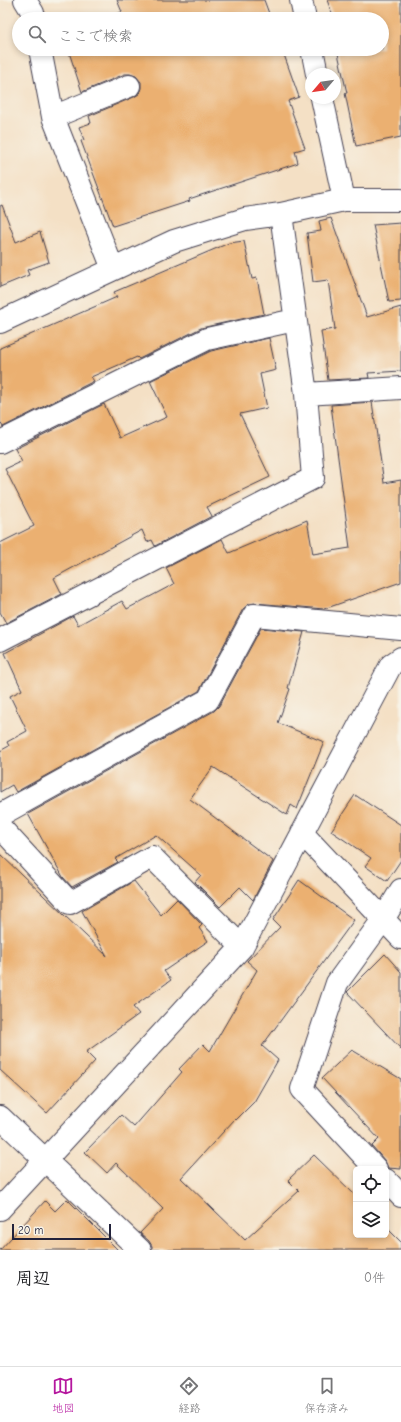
<!DOCTYPE html>
<html lang="ja">
<meta charset="utf-8">
<style>
body{margin:0;font-family:"Comic Neue","Klee One",sans-serif;background:#f6f6f6;color:#202124}
.controls{position:absolute;right:12px;bottom:12px;display:grid;overflow:hidden;border-radius:6px;box-shadow:0 2px 6px #0003}
.controls button{width:36px;height:36px;display:grid;place-items:center;padding:0;border:0;border-bottom:1px solid #e0e0e0;background:#fff;color:#202124;font:20px sans-serif}
.compass{position:absolute;left:305px;top:68px;width:36px;height:36px;border-radius:50%;background:#fff;box-shadow:0 2px 6px #0003;rotate:241deg}
.scale{position:absolute;left:12px;bottom:10px;width:99px;box-sizing:border-box;padding-left:4px;border:2px solid #22223b;border-top:0;font-size:11px;line-height:14px;white-space:nowrap;color:#22223b;-webkit-text-stroke:3px #f7f3e8;paint-order:stroke}
.list{margin:0;padding:0;list-style:none}
h2{display:flex;justify-content:space-between;align-items:center;height:52px;margin:0;padding:0 16px;font-size:17px}
h2 small{font-size:13px;font-weight:400;color:#757577}
.icon{flex:none;width:22px;height:22px;fill:none;stroke:currentColor;stroke-width:2;stroke-linecap:round;stroke-linejoin:round}
.map{position:relative;flex:none;width:401px;height:1250px;overflow:hidden}
.search{position:absolute;background:#fff;box-shadow:0 2px 6px #0003;left:12px;right:12px;top:12px;height:44px;display:flex;align-items:center;gap:10px;box-sizing:border-box;padding:0 14px;border-radius:22px;color:#757577;font-size:15px}
.sheet{height:116px;background:#fff}
nav{display:flex;justify-content:space-around;align-items:center;box-sizing:border-box;height:56px;border-top:1px solid #e0e0e0;background:#fff;font-size:11px;color:#757577}
nav a{display:grid;justify-items:center;gap:2px}
nav .on{color:#b5179e}
.map>svg:first-child{display:block}
.building{fill:#ebb071}
.lines{fill:none;stroke-linecap:round;stroke-linejoin:round}
.minor-casing{stroke:#423e50;stroke-width:24}
.minor{stroke:#fff;stroke-width:22}
</style>
<div class="map">
<svg width="401" height="1250" viewBox="0 0 401 1250">
<rect width="100%" height="100%" fill="#f7f3e8"/>
<filter id="ink" filterUnits="userSpaceOnUse"><feTurbulence type="fractalNoise" baseFrequency=".025" numOctaves="2"/><feDisplacementMap in="SourceGraphic" scale="8" xChannelSelector="R" yChannelSelector="G"/><feConvolveMatrix kernelMatrix="1 2 1 2 8 2 1 2 1" color-interpolation-filters="sRGB"/></filter>
<filter id="wash" filterUnits="userSpaceOnUse"><feTurbulence type="fractalNoise" baseFrequency=".012" numOctaves="4" result="noise"/><feDisplacementMap in="SourceGraphic" scale="16" xChannelSelector="R" yChannelSelector="G"/><feGaussianBlur stdDeviation="0.9" result="paint"/><feColorMatrix in="noise" values="0 0 0 0 0 0 0 0 0 0 0 0 0 0 0 0 0 1.4 0 .05"/><feComposite in="paint" operator="in"/></filter>
<g filter="url(#wash)">
<rect width="100%" height="100%" fill="#f4e0c5"/>
<g id="blocks">
<path class="building" d="M117,0H264L271,19H112L111,16L122,12Z
M327,0H401V137L356,146L345,93H347L337,49H382V19H330L329,17L333,16Z
M68,49H282L299,97L288,101L305,148L295,151L298,163L189,199L190,201L113,226L81,141L84,140L79,127L91,123L89,116L134,97L139,94L141,88V82L136,76L130,74H125L82,92Z
M2,205L16,242L40,232L49,262L27,270L29,275L0,287V206Z
M331,218L367,317L401,307V371L368,373L369,378L328,380L321,331L335,329L328,280L313,282L307,233L321,231L319,221Z
M401,223V301L389,302L373,225Z
M244,241L252,279L257,278L264,314L201,328L139,359L137,357L91,377L94,381L3,427L0,422V348L117,297L114,292L229,243Z
M269,338L276,370L260,374L267,408L240,414L270,477L207,507L212,516L155,546L152,540L147,542L142,530L54,578L62,594L6,623L0,612V543L34,526L5,469L22,461L15,449L104,404L120,438L167,417L150,381L211,351Z
M372,402L384,483L401,480V582L324,609L255,603L249,604L243,609L199,691L16,792L12,785L0,792V751L9,746L7,742L27,731L10,696L22,690L5,653L73,616L78,625L122,601L127,609L174,584L166,568L222,539L229,553L307,520L313,554L350,548L331,405Z
M261,628L304,632L288,688L290,689L278,723L324,742L297,809L291,805L287,815L213,767L190,799L273,861L253,900L240,887L220,907L195,882L201,875L156,835L115,859L118,862L72,887L63,877L28,814L214,711L219,706Z
M355,795L401,825V860L387,881L365,866L371,858L331,831Z
M0,854L107,956L82,911L134,881L161,915L177,899L202,925L199,928L208,941L164,971L171,980L133,1007L139,1014L86,1052L95,1061L47,1113L0,1070Z
M299,880L354,920L262,1046L278,1060L254,1102L236,1120L235,1119L181,1178L245,1240L299,1191L288,1180L314,1155L356,1196V1235H386V1227L401,1242V1250H152V1246L149,1241L140,1233L163,1209L116,1163L107,1173L85,1152L121,1115L134,1127L182,1072L179,1069L203,1044L210,1051L257,970L247,961L280,927L273,920Z
M385,954L401,972V1049L347,992Z
M352,1050L401,1079V1169L388,1168L385,1161L372,1146L379,1139L322,1078Z
M67,1199L118,1250H0L45,1201L55,1211Z"/>
</g>
</g>
<g filter="url(#ink)">
<use href="#blocks" fill-opacity="0" stroke="#423e50" stroke-width="1"/>
<g class="lines">
<g class="minor-casing">
<path id="minor" d="M25,0L33,13L34,19
M301,0L305,19
M40,49L53,117L113,269
M312,49L317,74
M322,98L344,200
M53,117L129,86
M0,322L174,241L245,219L281,214L344,200H401
M306,394L401,388
M0,442L207,339L295,320
M0,640L313,478L306,394L281,214
M0,815L208,700L254,615L401,629
M0,827L70,903L152,857L242,947
M302,833L401,938
M0,1117L140,1250
M376,1169L302,1089L337,983L384,918L401,890
M386,1180L401,1196
M0,1209L242,947L391,665L401,658"/>
</g>
<use href="#minor" class="minor"/>
</g>
</g>
</svg>
<div class="controls">
<button><svg class="icon" aria-label="locate" viewBox="0 0 24 24"><circle cx="12" cy="12" r="6"/><path d="M12 2v4M12 18v4M2 12h4M18 12h4"/></svg></button>
<button><svg class="icon" aria-label="layers" viewBox="0 0 24 24"><path d="M12 4l9 5-9 5-9-5zM3 14l9 5 9-5"/></svg></button>
</div>
<svg class="compass" viewBox="-18 -18 36 36"><path d="M0-13l5 13h-10z" fill="#e53935"/><path d="M0 13l5-13h-10z" fill="#757577"/></svg>
<div class="scale">20 m</div>
<div class="search"><svg class="icon" aria-label="search" viewBox="0 0 24 24"><circle cx="10" cy="10" r="6"/><path d="M15 15l6 6"/></svg>ここで検索</div>
</div>
<section class="sheet">
<h2>周辺<small>0件</small></h2>
<ul class="list">
</ul>
</section>
<nav>
<a class="on"><svg class="icon" aria-label="map" viewBox="0 0 24 24"><path d="M3 6l6-2 6 2 6-2v14l-6 2-6-2-6 2zM9 4v14M15 6v14"/></svg>地図</a>
<a><svg class="icon" aria-label="directions" viewBox="0 0 24 24"><path d="M12 3l9 9-9 9-9-9zM9 14v-3h6M13 9l2 2-2 2"/></svg>経路</a>
<a><svg class="icon" aria-label="saved" viewBox="0 0 24 24"><path d="M7 4h10v16l-5-4-5 4z"/></svg>保存済み</a>
</nav>
